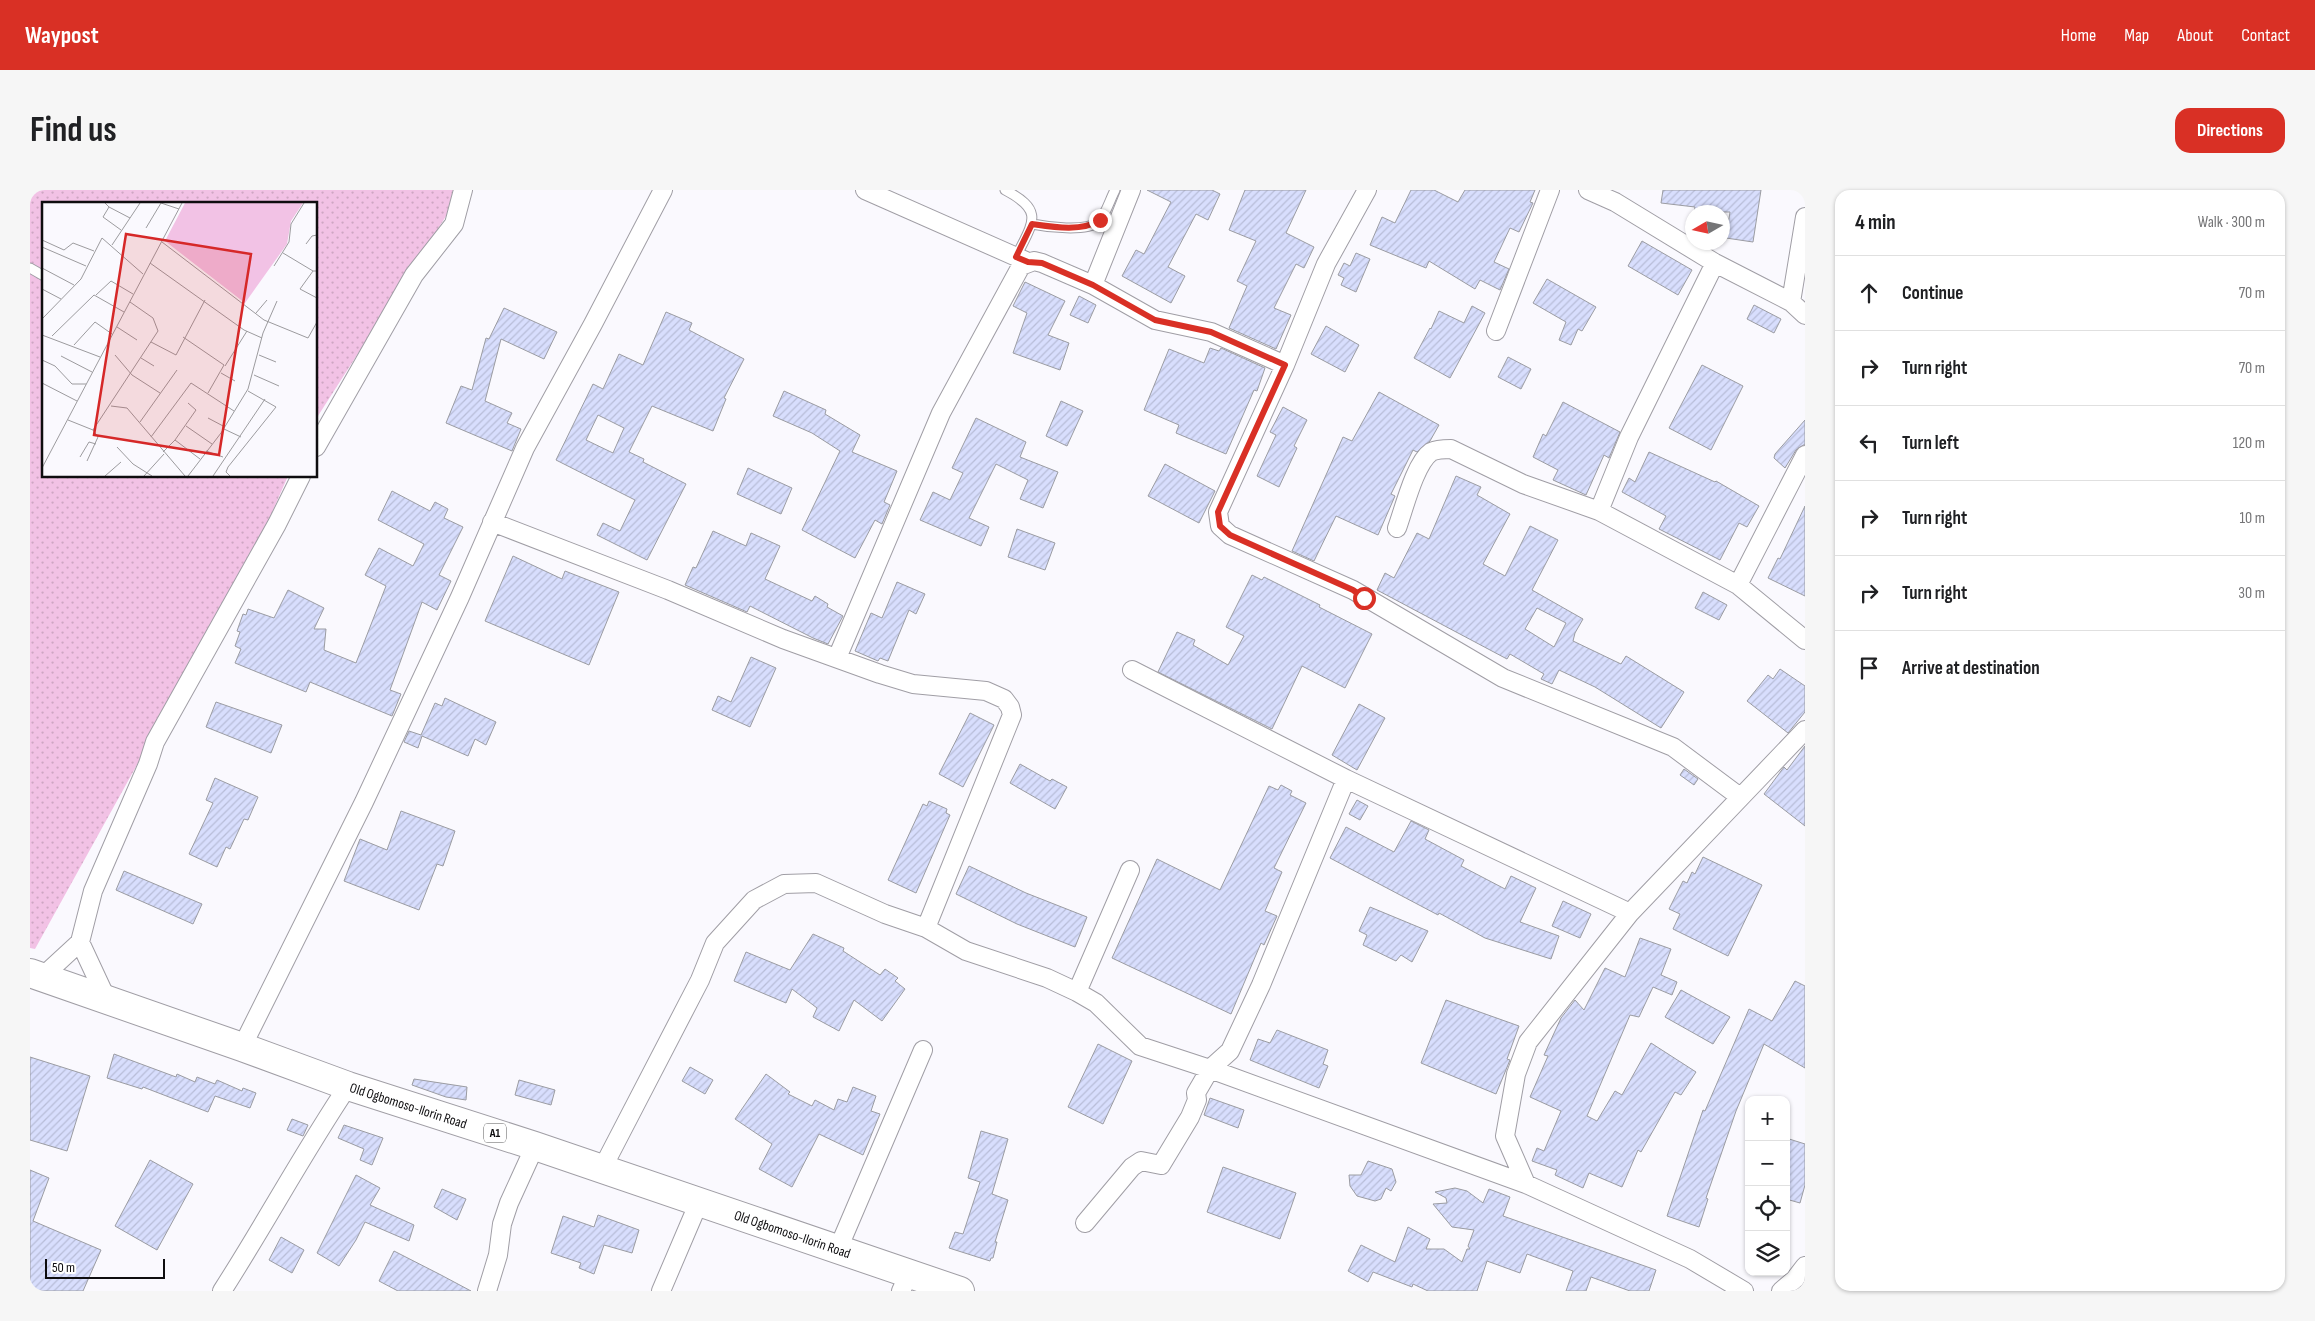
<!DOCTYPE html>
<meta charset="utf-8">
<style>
body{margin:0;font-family:"Sofia Sans Condensed",sans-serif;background:#f6f6f6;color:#202124}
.controls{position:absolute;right:15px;bottom:15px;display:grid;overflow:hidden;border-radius:10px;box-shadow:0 1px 4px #0004}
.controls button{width:45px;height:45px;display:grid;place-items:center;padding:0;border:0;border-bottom:1px solid #e0e0e0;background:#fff;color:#202124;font:25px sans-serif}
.compass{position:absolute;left:1655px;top:15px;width:45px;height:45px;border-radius:50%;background:#fff;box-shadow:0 1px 4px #0004;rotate:261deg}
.scale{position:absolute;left:15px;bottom:12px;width:120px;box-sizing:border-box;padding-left:5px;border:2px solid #0e0d0f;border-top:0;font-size:14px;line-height:18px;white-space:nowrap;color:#0e0d0f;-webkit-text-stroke:4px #fff;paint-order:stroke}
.stop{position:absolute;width:15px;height:15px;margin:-11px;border:4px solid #d93025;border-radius:50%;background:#fff}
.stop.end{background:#d93025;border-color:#fff;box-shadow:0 1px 5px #0008}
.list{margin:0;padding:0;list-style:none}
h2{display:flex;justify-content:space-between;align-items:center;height:65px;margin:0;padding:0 20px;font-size:21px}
h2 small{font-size:16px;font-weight:400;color:#757577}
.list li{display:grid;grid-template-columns:32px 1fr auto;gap:15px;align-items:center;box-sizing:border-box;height:75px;padding:0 20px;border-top:1px solid #e0e0e0}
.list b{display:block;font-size:19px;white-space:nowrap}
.list em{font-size:16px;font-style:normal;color:#757577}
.icon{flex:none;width:28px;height:28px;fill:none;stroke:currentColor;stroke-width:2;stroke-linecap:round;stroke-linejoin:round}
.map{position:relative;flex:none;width:1775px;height:1101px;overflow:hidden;border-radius:15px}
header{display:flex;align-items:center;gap:30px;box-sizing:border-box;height:70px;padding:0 25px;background:#d93025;color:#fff}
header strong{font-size:24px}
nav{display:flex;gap:28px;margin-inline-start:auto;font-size:18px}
.intro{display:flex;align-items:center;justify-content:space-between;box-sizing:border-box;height:120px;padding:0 30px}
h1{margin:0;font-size:35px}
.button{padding:12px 22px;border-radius:15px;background:#d93025;color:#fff;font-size:18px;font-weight:700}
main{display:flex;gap:30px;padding:0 30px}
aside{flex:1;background:#fff;border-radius:15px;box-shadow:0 1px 4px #0004}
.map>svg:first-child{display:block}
.grass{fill:url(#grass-dots)}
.building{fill:url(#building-hatch);stroke:#9b9ca2;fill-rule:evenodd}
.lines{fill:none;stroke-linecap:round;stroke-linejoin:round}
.lane-casing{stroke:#a09ea5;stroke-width:11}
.street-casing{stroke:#a09ea5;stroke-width:20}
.highway-casing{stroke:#a09ea5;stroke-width:30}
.lane{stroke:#fff;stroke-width:9}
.street{stroke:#fff;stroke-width:18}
.highway{stroke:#fff;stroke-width:28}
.route{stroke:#d93025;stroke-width:6}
.labels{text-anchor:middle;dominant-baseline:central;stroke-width:4;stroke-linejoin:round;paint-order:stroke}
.shield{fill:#fff;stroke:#565657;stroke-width:1}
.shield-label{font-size:12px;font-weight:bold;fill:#0e0d0f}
.street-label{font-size:14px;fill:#0e0d0f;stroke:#fff}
.inset-road{fill:none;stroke:#9c9b9e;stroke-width:1}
.view{fill:#d62828;fill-opacity:0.15;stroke:#d62828;stroke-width:2.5}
.inset-edge{fill:none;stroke:#0e0d0f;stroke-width:2.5}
</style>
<header>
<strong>Waypost</strong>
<nav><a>Home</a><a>Map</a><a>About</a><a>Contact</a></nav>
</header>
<div class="intro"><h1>Find us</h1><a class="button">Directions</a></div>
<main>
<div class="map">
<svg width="1775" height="1101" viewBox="0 0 1775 1101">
<defs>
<pattern id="grass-dots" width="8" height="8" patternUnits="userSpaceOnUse" patternTransform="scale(1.25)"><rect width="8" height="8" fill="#f2c2e5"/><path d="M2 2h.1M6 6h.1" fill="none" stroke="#cea6c3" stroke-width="1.8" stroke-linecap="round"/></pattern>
<pattern id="building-hatch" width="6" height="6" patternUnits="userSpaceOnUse" patternTransform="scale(1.25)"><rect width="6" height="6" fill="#d8defd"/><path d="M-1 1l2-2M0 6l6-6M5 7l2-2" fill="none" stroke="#b8bdd8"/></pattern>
</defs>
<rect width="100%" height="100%" fill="#faf9fe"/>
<path class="grass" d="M0,0H423L418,23L286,229V14H14V286H258L240,327L170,461L5,759L0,758Z"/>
<path class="building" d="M1117,0H1182L1190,4L1178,30L1166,24L1138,77L1155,86L1141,113L1092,86L1106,60L1114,64L1141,12Z
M1215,0H1276L1256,43L1284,57L1274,78L1266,74L1244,118L1261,125L1246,159L1199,138L1217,96L1207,91L1226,51L1199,40Z
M1381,0H1404L1428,12L1435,0H1505L1500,12L1503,13L1489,42L1480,38L1464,72L1479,79L1470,100L1450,90L1445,99L1399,71L1396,78L1340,55L1352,27L1365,33Z
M1633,0H1731L1723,52L1696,48L1700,22H1664L1665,17L1631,13Z
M1612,51L1662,80L1648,105L1598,76Z
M1326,63L1340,69L1326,102L1311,95L1314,88L1308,85L1314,73L1320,76Z
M1517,89L1566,117L1552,141L1548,139L1541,155L1529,150L1536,132L1503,113Z
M995,92L1035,111L1018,145L1039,153L1030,180L983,163L997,123L983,116Z
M1049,106L1066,115L1058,133L1040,125Z
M1724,115L1751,129L1744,143L1717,129Z
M1442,116L1455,123L1420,188L1384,168L1400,138L1401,139L1409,121L1434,133Z
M474,118L527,142L514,169L471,149L455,211L482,223L477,233L491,239L482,261L416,233L431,196L442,200L456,148L459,149Z
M636,122L662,133L659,140L714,169L694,208L696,209L683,241L622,216L599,262L614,269L613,272L656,294L617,370L567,345L573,333L590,341L605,310L526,270L563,194L573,199L589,164L613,175ZM568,225L594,238L583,263L556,250Z
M1296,136L1329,155L1315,182L1281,164Z
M1180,158L1189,161L1191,158L1235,178L1227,201L1224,200L1196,264L1146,243L1149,235L1114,220L1139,159L1174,173Z
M1478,167L1501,179L1491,199L1468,187Z
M1672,175L1713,196L1681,260L1639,238Z
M754,201L796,220L795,224L830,245L822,262L867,281L854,312L860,315L852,334L845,330L825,368L772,340L810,261L782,243L743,226Z
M1349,202L1409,235L1400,251L1387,262L1383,260L1361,304L1365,306L1348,345L1306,326L1284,371L1262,361L1313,247L1322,251Z
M1031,211L1053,221L1037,256L1016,246Z
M1533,212L1590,242L1579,268L1574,265L1556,305L1523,290L1528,280L1503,267L1513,244L1516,246Z
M1253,217L1277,230L1264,256L1267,258L1249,297L1227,286L1246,245L1240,242Z
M946,228L996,252L990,267L1028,282L1013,318L990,309L998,290L966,274L939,328L959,337L951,356L890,330L903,302L920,310L933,283L922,278Z
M1775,230V254L1766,260L1755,278L1744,268L1745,264Z
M1619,262L1685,292L1686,291L1729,316L1717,337L1709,333L1690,370L1629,339L1636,326L1592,302L1599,288L1605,292Z
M1135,274L1185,301L1169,333L1118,306Z
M718,278L762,298L751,324L707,304Z
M1426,286L1451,297L1447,305L1480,324L1453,374L1475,386L1500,336L1528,350L1502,400L1553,429L1545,443L1543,451L1591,474L1596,466L1654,502L1631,538L1565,497L1529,480L1522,494L1511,489L1514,484L1480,464L1477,469L1347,400L1355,383L1364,388L1387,343L1399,349ZM1507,418L1536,433L1524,457L1495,439Z
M362,301L400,321L405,312L418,319L414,328L433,337L409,385L421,391L407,420L392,412L360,500L371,504L362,526L280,492L276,502L205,473L211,459L205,456L210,442L207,441L213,424L216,425L218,419L244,428L258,400L294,418L284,439H296L294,460L326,473L356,396L335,385L349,358L383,376L394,354L348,330Z
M1775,316V406L1738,388L1748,368L1750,369Z
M987,339L1025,353L1015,380L978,367Z
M683,341L716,356L721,343L750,356L735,389L782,411L785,406L798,414L797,417L813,426L798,454L783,448L720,416L717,422L655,395L663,377L666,378Z
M483,366L532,389L535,381L589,402L559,475L455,431Z
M1222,385L1232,390L1234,387L1290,415L1289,417L1342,444L1315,498L1272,476L1242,539L1128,482L1147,442L1165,450L1163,455L1198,475L1214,446L1196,437Z
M867,392L895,404L886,424L879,420L858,471L850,468L848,471L825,461L841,423L852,428Z
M1673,402L1697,415L1689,430L1665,418Z
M721,467L746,478L720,537L682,520L688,506L701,512Z
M1750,479L1775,496V522L1758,543L1717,511L1738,485L1743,489Z
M415,508L466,532L456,555L445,549L438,566L392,546L388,558L374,552L379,541L391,545L405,513L412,516Z
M186,512L252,535L241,563L176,537Z
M1329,514L1355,528L1327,580L1302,565Z
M940,523L964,535L933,597L909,584Z
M1775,556V636L1734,604L1754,577L1757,580Z
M990,574L1020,591L1022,589L1037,597L1025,619L980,593Z
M1654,579L1668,589L1664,595L1650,585Z
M185,588L228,607L218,630L214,629L200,659L196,657L187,677L159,664L183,613L176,610Z
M1251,595L1262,601L1260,605L1276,613L1244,678L1252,682L1235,721L1247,726L1234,755L1231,753L1201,824L1082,768L1127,669L1190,700L1239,596L1248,600Z
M1327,610L1338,616L1330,630L1319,624Z
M899,611L917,619L916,623L920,625L886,703L858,690L893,614L897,616Z
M371,621L425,641L413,676L407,674L389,720L314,691L330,649L357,660Z
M1381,631L1399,640L1395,649L1434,670L1431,676L1475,699L1481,686L1506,698L1490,732L1529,746L1521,769L1455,748L1409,723L1408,725L1300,668L1316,637L1364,662Z
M1673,667L1732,695L1698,766L1643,739L1650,724L1639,719L1653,691L1657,693L1662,682L1665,684Z
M939,676L996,703L1057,727L1045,757L987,734L926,704Z
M94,681L172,714L163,734L86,700Z
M1533,711L1561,724L1550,748L1522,736Z
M1340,717L1398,741L1382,772L1371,765L1366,771L1333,755L1337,745L1329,741Z
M783,744L814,758L813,761L850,785L855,779L868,788L865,791L875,799L852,831L824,810L809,841L783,827L787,818L762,799L756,813L704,791L716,762L760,780Z
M1610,748L1641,759L1631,785L1647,792L1642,805L1623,797L1609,827L1600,825L1557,926L1567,931L1585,901L1592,905L1621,853L1666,882L1651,905L1645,902L1611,962L1608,960L1592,997L1559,983L1553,998L1525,985L1527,980L1502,971L1507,958L1514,961L1531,921L1500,907L1518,866L1514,865L1531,828L1545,810L1554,820L1575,778L1595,787Z
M1765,791L1775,796V878L1734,854L1706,921L1676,1008L1678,1009L1669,1037L1637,1026L1673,920L1675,921L1719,819L1742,831Z
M1651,800L1700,827L1683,854L1635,827Z
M1416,810L1489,836L1477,869L1480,870L1466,904L1391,873Z
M1247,840L1298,860L1293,874L1298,876L1289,898L1220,870L1228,849L1240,853Z
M1068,854L1102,871L1073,934L1038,917Z
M84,864L146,887L147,884L165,892L167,887L185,894L187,890L212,901L213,898L226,903L220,918L185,906L178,922L113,897L112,899L77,888Z
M0,867L60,886L37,961L0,950Z
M660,877L683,890L675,904L652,891Z
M736,884L760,902L758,904L782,916L785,910L804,920L808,909L817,912L823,897L846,906L841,921L850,924L833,965L789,944L762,997L729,979L742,954L705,929Z
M384,889L437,897L436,910L416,907L382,895Z
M489,890L525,900L521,915L485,905Z
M1180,908L1214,920L1208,938L1174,925Z
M262,929L278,935L273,946L257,940Z
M314,935L353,948L342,975L330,970L334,959L308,948Z
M951,941L978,949L962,1004L978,1010L965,1052H967L963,1068H961L960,1071L919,1058L925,1042L933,1044L950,992L938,988Z
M1756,948L1775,954V995L1770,1013L1756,1009Z
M120,970L163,994L127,1060L85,1036Z
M1338,971L1362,979L1366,992L1361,1001L1356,998L1351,1009L1345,1011L1327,1006L1320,996L1319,985H1331Z
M1193,977L1266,1003L1250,1049L1177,1022Z
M0,980L19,988L3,1031L71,1060L53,1101H0Z
M326,985L350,998L340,1015L384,1035L379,1051L335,1032L326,1050L309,1076L287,1063Z
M1425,998L1437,1001L1453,1013L1459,999L1480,1007L1473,1026L1626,1080L1619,1101H1600L1561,1087L1556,1101H1536L1543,1081L1497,1064L1490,1083L1457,1071L1447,1101H1398L1383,1094L1382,1097L1343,1082L1338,1092L1318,1081L1331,1055L1365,1072L1378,1037L1400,1049L1396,1059H1414L1432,1072L1437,1059H1440L1438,1056L1444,1040L1422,1037L1403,1014L1417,1013L1416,1008L1405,1002Z
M412,999L436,1009L427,1030L404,1017Z
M568,1025L609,1040L602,1063L574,1055L564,1084L549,1078L551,1073L521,1063L533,1026L564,1037Z
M251,1047L274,1060L262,1083L239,1070Z
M364,1061L411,1085L441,1101H368L349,1091Z"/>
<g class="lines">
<g class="lane-casing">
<path id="lane" d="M975,0C1015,21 1003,32 986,67
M1002,34C1017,37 1056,42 1068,32C1076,25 1080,9 1085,0
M0,78L14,86"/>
</g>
<g class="street-casing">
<path id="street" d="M835,0L998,72
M1337,0L1296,74L1255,175L1188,322L1190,336L1200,345L1323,400L1473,488L1643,557L1710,607
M1558,0L1585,12L1685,73L1761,112L1775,125
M1063,95L1101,0
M1761,112L1775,27
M1466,141L1520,0
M286,257L384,85L424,34L433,0
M1569,321L1599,247L1685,73
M462,332L638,400L753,449L850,484L883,494L956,501L974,509L980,517L982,525L896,738
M1367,338C1374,319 1385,273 1401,262C1407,259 1414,259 1421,259L1493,294L1569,321L1708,395L1775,450
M1708,395L1775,265
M807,468L911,223L991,76L1004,71L1012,73L1063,95L1125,130L1181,142L1255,175
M1102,480L1316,589L1600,723
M50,752L77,810
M12,787L50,752L63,701L118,574L125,552L247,334L271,286
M1047,802L1100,680
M212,857L334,612L430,407L495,258L563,134L633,0
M572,979L670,790L685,753L724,710L754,694L786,693L855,724L896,738L936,761L1017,788L1047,802L1066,813L1110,856L1180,879L1496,994L1660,1069L1714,1101
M1496,994L1475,946L1486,884L1498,852L1600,723L1775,540
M1055,1033L1102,977L1111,971L1131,975L1160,927L1167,910L1166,903L1180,879L1200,861L1231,795L1316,589
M808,1059L893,860
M192,1101C235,1034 273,963 318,896
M457,1101L468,1065L472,1034L479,1013L505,956
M631,1101L669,1012
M871,1101L879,1084
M1751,1101L1765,1089L1775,1076"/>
</g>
<g class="highway-casing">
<g id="highway">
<path id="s1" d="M0,783L212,857L318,896L505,956L930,1101"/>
</g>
</g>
<use href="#lane" class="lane"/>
<use href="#street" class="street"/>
<use href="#highway" class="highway"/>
</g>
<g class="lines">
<path class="route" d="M1070,30C1052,42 1023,37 1002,34L986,67L998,72L1012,73L1063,95L1125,130L1181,142L1255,175L1188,322L1190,336L1200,345L1323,400L1334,408"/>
</g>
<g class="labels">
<rect class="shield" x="454" y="933.5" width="22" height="19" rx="4"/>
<g class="shield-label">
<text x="465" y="943">A1</text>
</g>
<g class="street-label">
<text stroke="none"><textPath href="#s1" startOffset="401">Old Ogbomoso-Ilorin Road</textPath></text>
<text stroke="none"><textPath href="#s1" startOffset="806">Old Ogbomoso-Ilorin Road</textPath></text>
</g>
</g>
<g transform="translate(12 12)">
<rect width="275" height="275" fill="#faf9fe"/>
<path d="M143,1H261L249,19L245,42L203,101L123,39Z" fill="#f2c2e5"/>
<path class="inset-road" d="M63,1L67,5L61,15L79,28M119,1L137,7M67,5L88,16M104,26L119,1M0,38L22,48L31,41L52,49M120,40L222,118L266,136L275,120M264,42L270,34L275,33M70,43L98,1M0,45L44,64M241,51L271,69M108,61L202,128L220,136M232,64L247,40L249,22L262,1M0,66L32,83M275,69H271L258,87L275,96M0,87L19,97M54,93L69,79L91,92M214,111L225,98M0,117L39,77L60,36L101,72M75,125L95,138M0,133L58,155M10,134L52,93L82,110M141,135L182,163L166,191M109,140L134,153L163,98M32,143L53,120L70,132M73,153L90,173L118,191M217,153L234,160M19,154L50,170M99,156L112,164M0,158L13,164L30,182H44M183,164L205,129M179,171L193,179M212,173L237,184M0,181L35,199M69,204L85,206L143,274M166,216L183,225M26,218L51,228L56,235L45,259M98,220L135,168M144,224L170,242M182,227L199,235M51,228L116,129L111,116L88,100M109,235L149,181L192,209M133,238L158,257M75,245L91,262L110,274M164,249L181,255M121,250L133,238L154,208L146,201M38,255L47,240L54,242M0,266L140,1M63,274L79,260M102,274L122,252M146,274L179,231L206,187L221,131L235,99M171,274L223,197M188,274L184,270L186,265L234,205L206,189"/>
<path class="view" d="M84,32L209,52L177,253L52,233Z"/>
<rect width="275" height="275" class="inset-edge"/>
</g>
</svg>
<div class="controls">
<button>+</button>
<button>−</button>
<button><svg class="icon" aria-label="locate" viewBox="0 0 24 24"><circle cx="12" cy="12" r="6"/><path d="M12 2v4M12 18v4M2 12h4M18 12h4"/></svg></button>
<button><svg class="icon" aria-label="layers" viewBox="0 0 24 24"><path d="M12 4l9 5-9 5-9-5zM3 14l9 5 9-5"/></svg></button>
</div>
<svg class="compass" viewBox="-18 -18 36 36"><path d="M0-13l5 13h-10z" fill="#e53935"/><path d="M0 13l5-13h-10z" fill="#757577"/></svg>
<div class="scale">50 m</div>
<div class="stop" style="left:1334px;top:408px"></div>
<div class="stop end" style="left:1070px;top:30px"></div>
</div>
<aside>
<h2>4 min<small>Walk · 300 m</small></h2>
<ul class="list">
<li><svg class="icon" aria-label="ahead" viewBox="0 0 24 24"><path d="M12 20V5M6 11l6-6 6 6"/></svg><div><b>Continue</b></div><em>70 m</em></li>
<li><svg class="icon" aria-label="right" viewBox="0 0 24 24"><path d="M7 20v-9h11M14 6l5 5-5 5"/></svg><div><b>Turn right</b></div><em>70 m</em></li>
<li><svg class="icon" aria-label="left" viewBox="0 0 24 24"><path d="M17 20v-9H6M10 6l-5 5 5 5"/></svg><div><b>Turn left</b></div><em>120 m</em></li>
<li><svg class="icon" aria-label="right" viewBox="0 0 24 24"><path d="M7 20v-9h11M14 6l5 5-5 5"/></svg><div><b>Turn right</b></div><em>10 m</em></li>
<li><svg class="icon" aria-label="right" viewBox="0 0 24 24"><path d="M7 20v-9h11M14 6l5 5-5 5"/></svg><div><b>Turn right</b></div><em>30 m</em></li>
<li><svg class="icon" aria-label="arrive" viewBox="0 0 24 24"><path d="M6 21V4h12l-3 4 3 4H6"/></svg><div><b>Arrive at destination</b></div></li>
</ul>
</aside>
</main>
